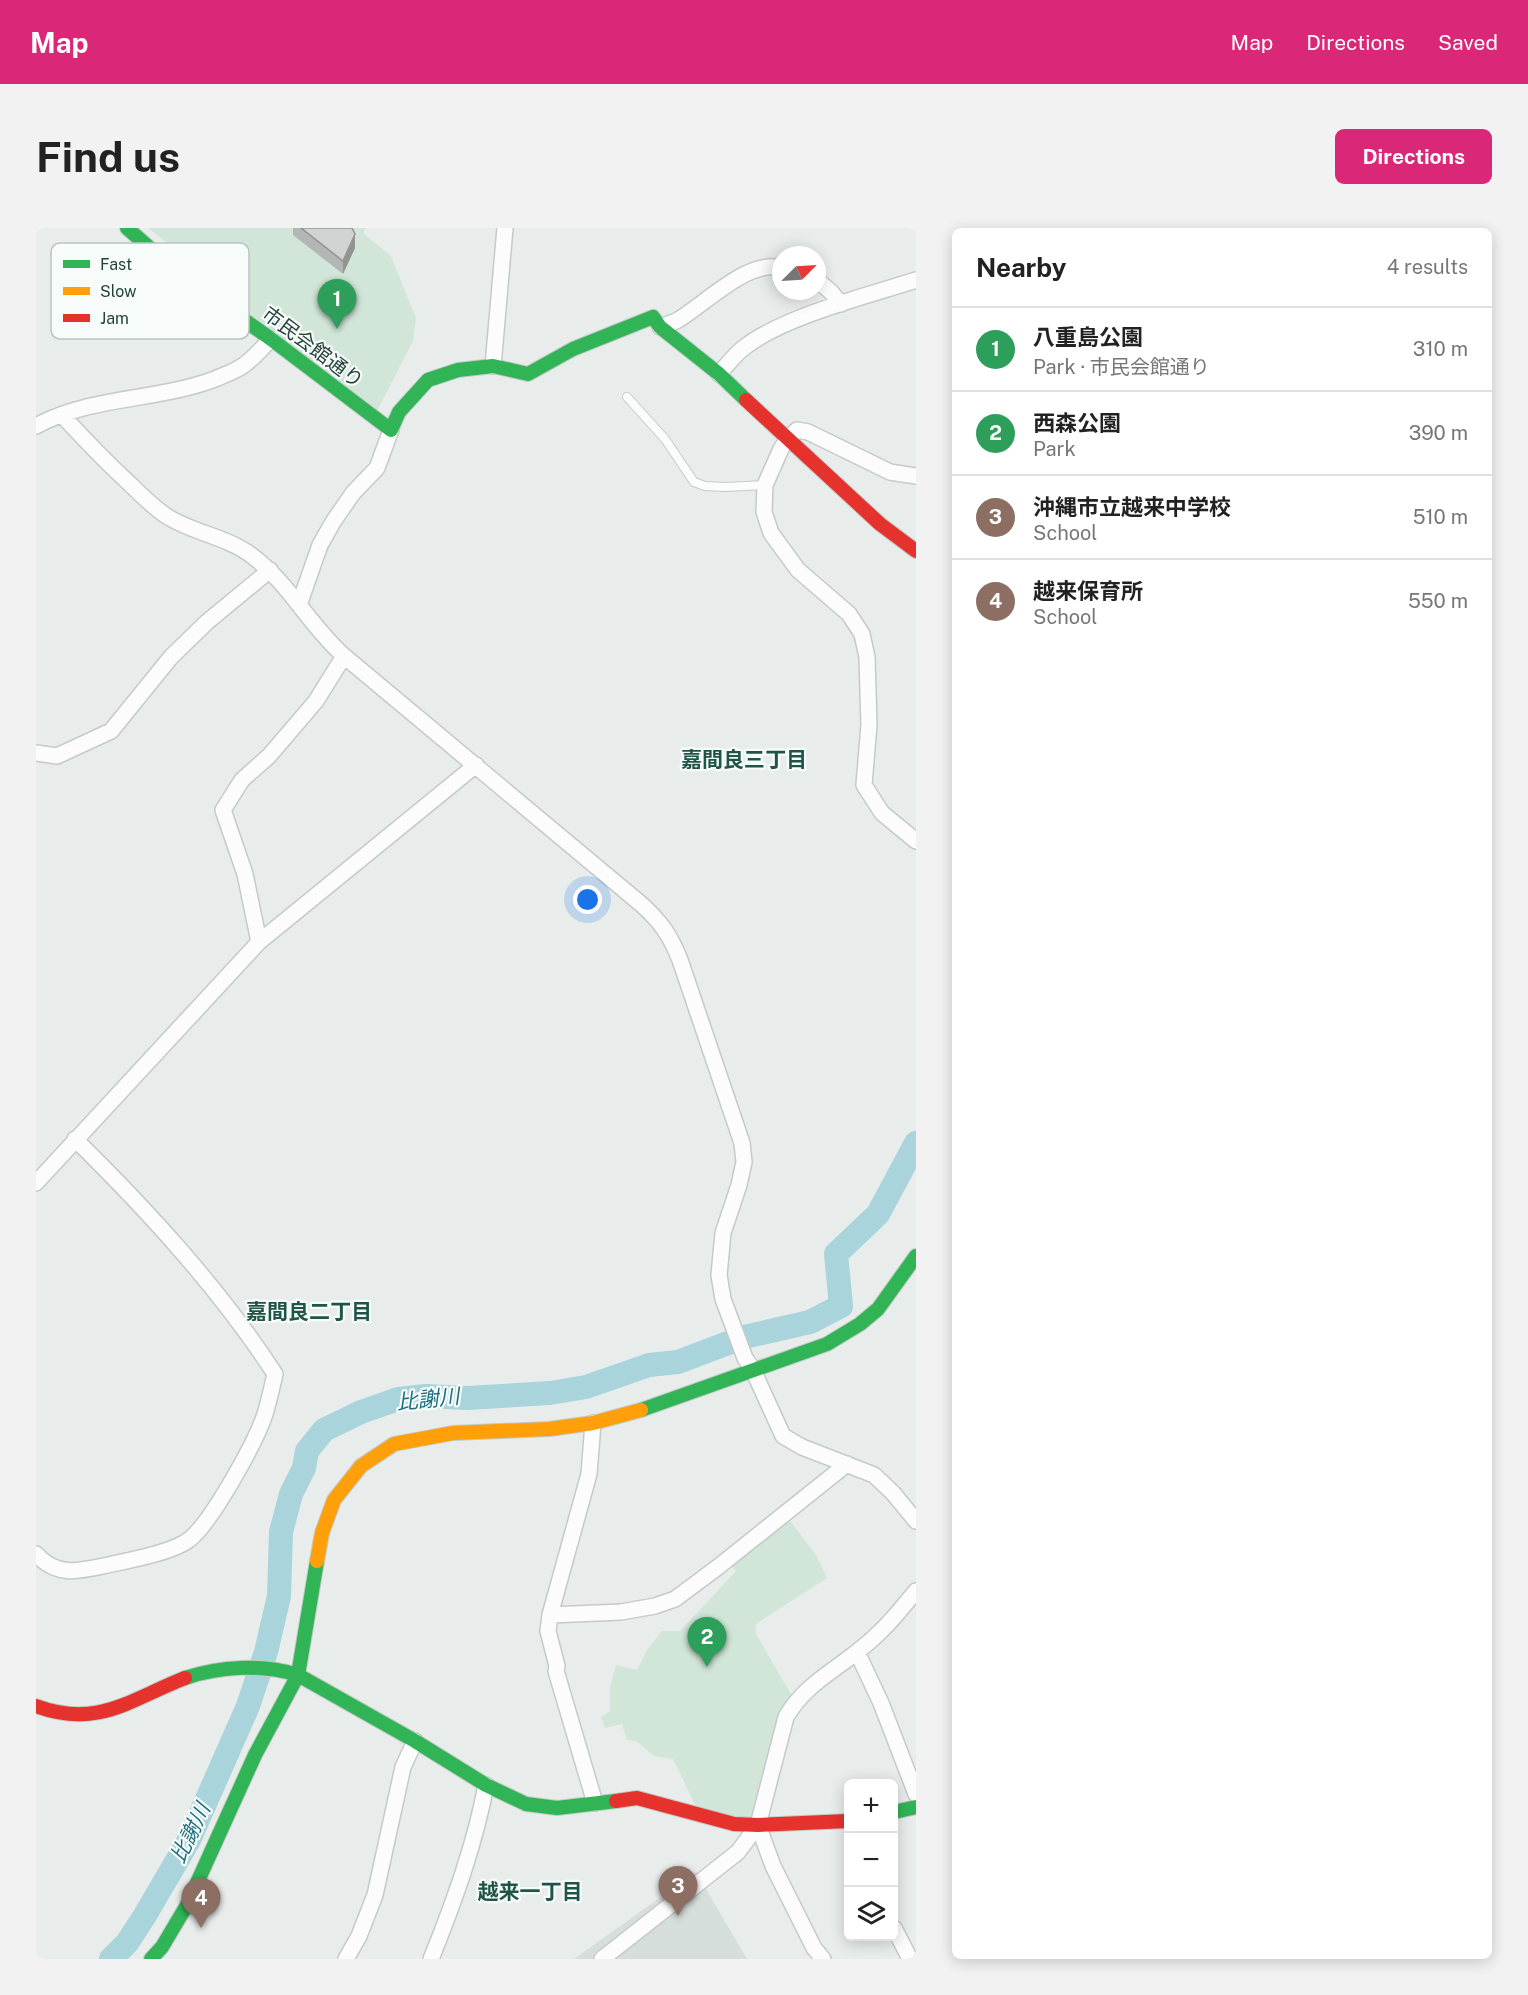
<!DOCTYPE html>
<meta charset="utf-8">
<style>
body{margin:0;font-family:"Public Sans","Noto Sans JP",sans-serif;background:#f2f2f2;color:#222}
.controls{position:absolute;right:18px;bottom:18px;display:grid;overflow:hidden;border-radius:9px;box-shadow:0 3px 15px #0003}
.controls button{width:54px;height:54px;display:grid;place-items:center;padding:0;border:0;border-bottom:2px solid #e0e0e0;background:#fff;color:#222;font:30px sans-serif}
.compass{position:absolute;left:736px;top:18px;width:54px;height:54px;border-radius:50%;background:#fff;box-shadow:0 3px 15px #0003;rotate:66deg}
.you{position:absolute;left:552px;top:672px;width:21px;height:21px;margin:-15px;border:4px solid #fff;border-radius:50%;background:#1a73e8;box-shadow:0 0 0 9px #1a73e833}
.badge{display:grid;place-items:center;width:39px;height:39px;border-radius:50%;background:#db2777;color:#fff;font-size:20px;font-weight:700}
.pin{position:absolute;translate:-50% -50px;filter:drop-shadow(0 2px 3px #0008)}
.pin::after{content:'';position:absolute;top:32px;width:21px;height:18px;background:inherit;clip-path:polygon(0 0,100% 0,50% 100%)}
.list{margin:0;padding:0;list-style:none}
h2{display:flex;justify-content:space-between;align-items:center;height:78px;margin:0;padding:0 24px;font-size:26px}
h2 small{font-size:20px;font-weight:400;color:#767676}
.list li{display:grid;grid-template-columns:39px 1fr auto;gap:18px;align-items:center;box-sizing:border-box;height:84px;padding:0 24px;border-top:2px solid #e0e0e0}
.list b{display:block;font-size:22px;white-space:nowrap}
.list p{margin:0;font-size:20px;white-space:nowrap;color:#767676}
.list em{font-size:20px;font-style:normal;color:#767676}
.icon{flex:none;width:33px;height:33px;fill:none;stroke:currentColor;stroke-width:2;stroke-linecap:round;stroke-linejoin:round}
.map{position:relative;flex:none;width:880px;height:1731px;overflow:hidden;border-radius:9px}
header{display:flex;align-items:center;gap:36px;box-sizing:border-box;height:84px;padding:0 30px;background:#db2777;color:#fff}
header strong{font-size:28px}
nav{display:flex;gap:33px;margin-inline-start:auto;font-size:21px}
.intro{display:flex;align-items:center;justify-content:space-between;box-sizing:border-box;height:144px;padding:0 36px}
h1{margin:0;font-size:42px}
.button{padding:15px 27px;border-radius:9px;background:#db2777;color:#fff;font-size:21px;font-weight:700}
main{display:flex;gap:36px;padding:0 36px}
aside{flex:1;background:#fff;border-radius:9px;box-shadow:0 3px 15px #0003}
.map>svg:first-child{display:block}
.built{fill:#d6dedb}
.green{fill:#d1e6d8}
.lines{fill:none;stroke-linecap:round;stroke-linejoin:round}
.river{stroke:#a9d4db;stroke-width:24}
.lane-casing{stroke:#c5cac8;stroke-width:10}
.street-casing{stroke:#c5cac8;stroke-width:18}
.fast-casing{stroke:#c3cbc8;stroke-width:16}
.slow-casing{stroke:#c3cbc8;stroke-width:16}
.jam-casing{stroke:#c3cbc8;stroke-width:16}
.lane{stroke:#fcfcfc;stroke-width:8}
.street{stroke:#fcfcfc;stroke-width:15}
.fast{stroke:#30b455;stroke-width:14}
.slow{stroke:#ff9f0a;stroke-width:14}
.jam{stroke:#e5322d;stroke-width:14}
.wall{fill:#b2b6b5}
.shaded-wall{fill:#919493}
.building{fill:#cfd4d2;stroke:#919493;stroke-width:1.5}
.labels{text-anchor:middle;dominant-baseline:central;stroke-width:4.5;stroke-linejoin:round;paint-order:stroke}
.street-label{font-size:20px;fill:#24423a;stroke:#f7fbf9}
.neighbourhood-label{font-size:21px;font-weight:bold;fill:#1f5548;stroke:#f7fbf9}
.water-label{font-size:21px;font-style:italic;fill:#1c6f80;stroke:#f7fbf9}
.key{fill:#f7fbf9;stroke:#b8c4c0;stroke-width:1.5}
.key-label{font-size:16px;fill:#24423a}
</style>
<header>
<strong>Map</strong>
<nav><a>Map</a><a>Directions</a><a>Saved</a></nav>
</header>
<div class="intro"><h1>Find us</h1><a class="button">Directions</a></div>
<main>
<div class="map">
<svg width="880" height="1731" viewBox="0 0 880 1731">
<rect width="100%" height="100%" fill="#e8edeb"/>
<path class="built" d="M660,1644L711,1731H538Z"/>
<path class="green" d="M112,0H330L327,5L355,28L380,90L377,113L336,193L235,111L155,33Z
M749,1286L781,1328L791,1350L720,1396V1406L759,1473L722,1597L664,1587L637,1531L618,1528L600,1513L591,1512L586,1496L569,1500L565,1489L574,1483V1459L580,1437L601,1442L611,1422L626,1403H644L700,1343L689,1333Z"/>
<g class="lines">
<path class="river" d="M75,1731L91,1715L108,1689L153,1612L212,1478L230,1424L243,1368L245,1304L255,1266L268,1240L271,1223L288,1202L325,1184L362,1171L390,1168L432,1170L514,1165L550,1159L613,1137L642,1134L708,1109L774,1094L805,1078L800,1026L842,986L880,915"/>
<g class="lane-casing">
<path id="lane" d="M591,169L629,211L658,254L669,258L689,259L729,257"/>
</g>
<g class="street-casing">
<path id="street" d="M781,52L795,64L805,76
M624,99C630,97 636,95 642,92C669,76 712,31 745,40
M457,138L469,0
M683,146C690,138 697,129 705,122C744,89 831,68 880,52
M26,187C48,211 70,234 94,256C106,268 118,280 132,289C158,305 191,309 215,327C253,355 273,397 308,428L605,676C625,694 634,707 644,732L706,915L708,934L703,957L687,1005L683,1047L687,1071L709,1130L717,1142L747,1208L766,1219L838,1247L857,1265L880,1293
M0,198C55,168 121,173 179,151C188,147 200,143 208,137C218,130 226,120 235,111
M880,248L854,244L772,204L761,202L752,210L745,221L729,257L728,284L735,305L762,342L813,386L826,406L831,429L833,497L828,557L846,585L880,613
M263,377L284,317L297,294L317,265L341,240L355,202
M0,525L21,528L75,503L135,429L171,394L234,342
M223,714L209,646L187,582L206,552L233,528L280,473L308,428
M0,955L223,714L440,537
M557,1195L553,1246L514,1387L512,1403L521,1438L520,1443L559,1575
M0,1326C20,1348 40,1344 67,1338C89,1333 137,1325 154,1311C176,1293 220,1214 229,1186C233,1173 236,1159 239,1146C183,1060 112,983 39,911
M514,1387L585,1384L619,1378L639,1371L682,1339L811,1236
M821,1424L845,1475L880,1566
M722,1597L737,1638L778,1720L787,1731
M858,1700L874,1731
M310,1731L323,1708L339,1667L367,1539L379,1513
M395,1731C418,1674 439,1616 450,1557
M566,1731L702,1624L722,1597L750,1489C768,1458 795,1445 822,1423C845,1406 862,1385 880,1363"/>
</g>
<g class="fast-casing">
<path id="fast" d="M91,0L142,45L235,111L355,202L363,184L392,152L422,142L457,138L492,146L537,121L617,89L624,99L683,146L710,172
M605,1182L791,1116L824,1096L842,1081L880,1028
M149,1450C185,1438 226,1436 262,1447L379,1513L450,1557L490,1576L521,1580L580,1573
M858,1584L880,1579
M115,1731L126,1719L151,1677L219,1527L262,1447L281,1333"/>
</g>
<g class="slow-casing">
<path id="slow" d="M281,1333L286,1305L298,1272L325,1238L358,1216L417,1205L513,1201L557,1195L605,1182"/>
</g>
<g class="jam-casing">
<path id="jam" d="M710,172L844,296L880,323
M0,1478C62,1501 95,1471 149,1450
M580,1573L601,1570L698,1596L722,1597L812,1593"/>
</g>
<use href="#lane" class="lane"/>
<use href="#street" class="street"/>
<use href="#fast" class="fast"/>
<use href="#slow" class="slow"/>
<use href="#jam" class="jam"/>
</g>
<path class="wall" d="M257,0H316L319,20L307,46L257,7Z"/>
<path class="shaded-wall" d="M319,6V20L307,46V33Z"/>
<path class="building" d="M265,0H316L319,6L307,33Z"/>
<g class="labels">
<g class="street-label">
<text transform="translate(277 119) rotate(37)">市民会館通り</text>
</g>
<g class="neighbourhood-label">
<text x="708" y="531">嘉間良三丁目</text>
<text x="273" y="1083">嘉間良二丁目</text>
<text x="494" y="1663">越来一丁目</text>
</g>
<g class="water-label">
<text transform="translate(392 1171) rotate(-6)">比謝川</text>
<text transform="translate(154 1605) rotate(-64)">比謝川</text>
</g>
</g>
<rect x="15" y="15" width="198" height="96" rx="9" class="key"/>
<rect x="27" y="32" width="27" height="8" fill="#30b455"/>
<rect x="27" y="59" width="27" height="8" fill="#ff9f0a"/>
<rect x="27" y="86" width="27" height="8" fill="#e5322d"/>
<g class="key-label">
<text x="64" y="42">Fast</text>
<text x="64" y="69">Slow</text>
<text x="64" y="96">Jam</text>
</g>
</svg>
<div class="controls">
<button>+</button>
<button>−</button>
<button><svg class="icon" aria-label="layers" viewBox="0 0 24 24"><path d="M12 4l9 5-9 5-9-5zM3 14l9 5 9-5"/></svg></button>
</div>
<svg class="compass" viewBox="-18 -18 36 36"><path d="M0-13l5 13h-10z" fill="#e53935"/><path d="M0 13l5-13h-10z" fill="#767676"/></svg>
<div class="you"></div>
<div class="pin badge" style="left:301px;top:101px;background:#2e9e5b">1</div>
<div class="pin badge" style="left:671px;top:1439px;background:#2e9e5b">2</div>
<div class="pin badge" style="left:642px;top:1688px;background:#8d6e63">3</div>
<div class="pin badge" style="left:165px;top:1700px;background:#8d6e63">4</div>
</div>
<aside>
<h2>Nearby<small>4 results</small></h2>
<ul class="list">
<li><span class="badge" style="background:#2e9e5b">1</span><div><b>八重島公園</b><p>Park · 市民会館通り</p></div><em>310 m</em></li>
<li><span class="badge" style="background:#2e9e5b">2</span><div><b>西森公園</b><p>Park</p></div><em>390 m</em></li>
<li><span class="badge" style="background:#8d6e63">3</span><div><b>沖縄市立越来中学校</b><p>School</p></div><em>510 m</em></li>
<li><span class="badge" style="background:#8d6e63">4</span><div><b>越来保育所</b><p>School</p></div><em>550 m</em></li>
</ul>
</aside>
</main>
